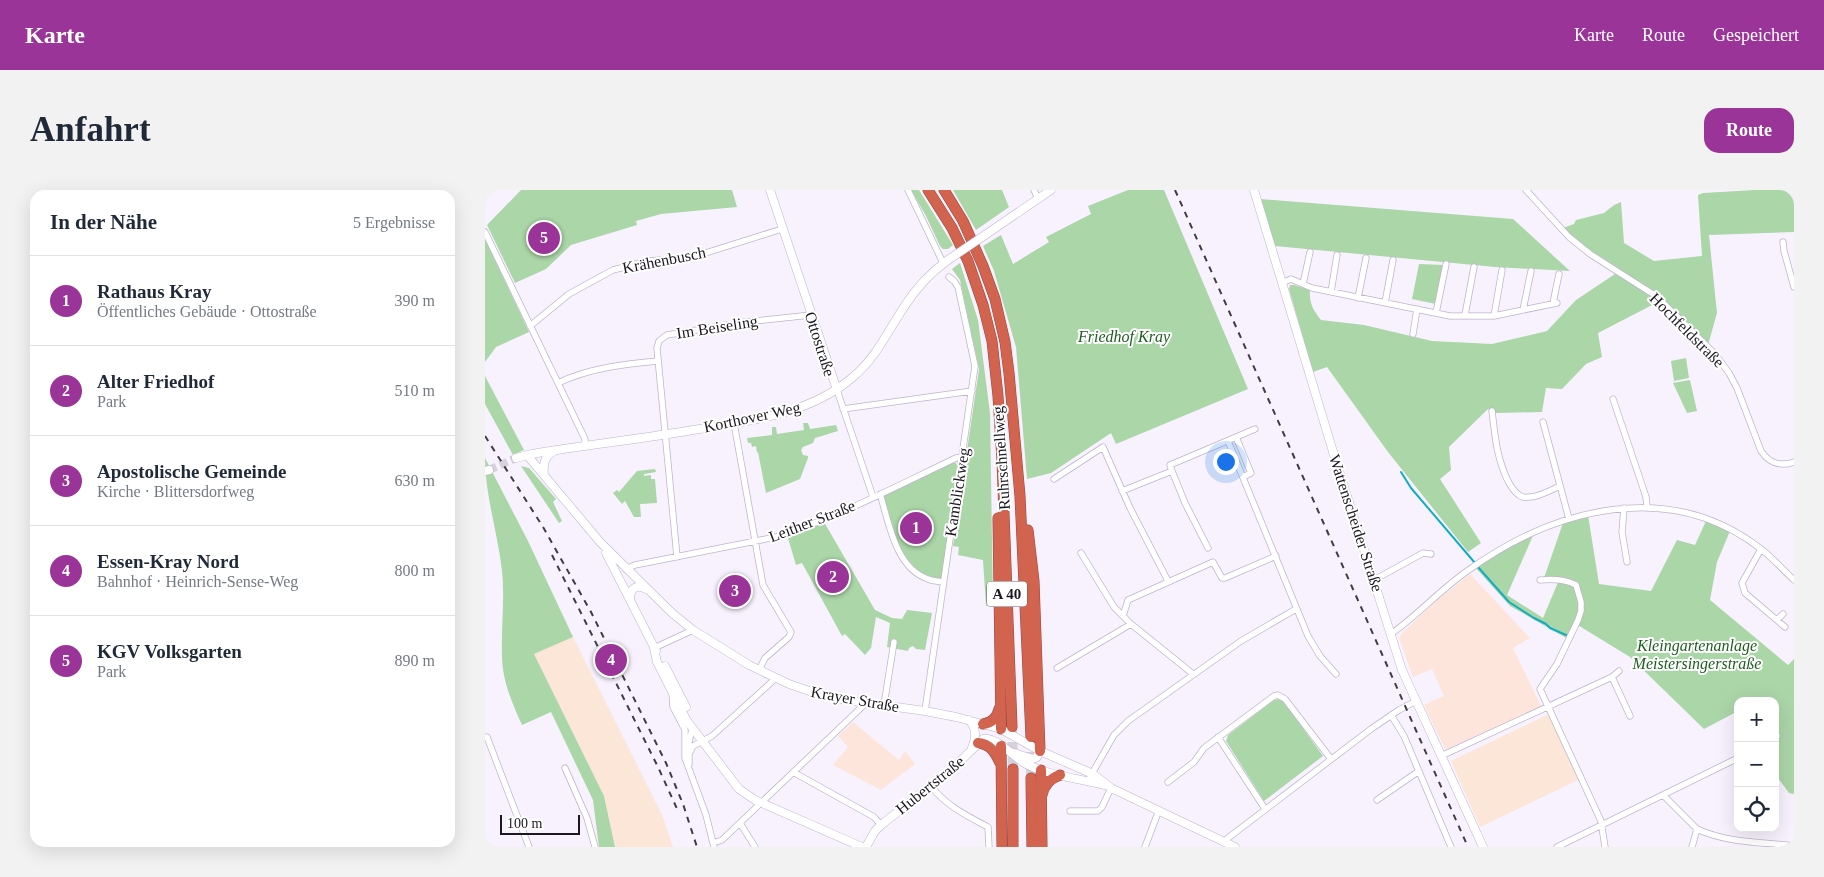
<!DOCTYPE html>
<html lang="de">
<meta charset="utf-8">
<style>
body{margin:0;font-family:Georgia,serif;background:#f2f2f3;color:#1f2937}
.controls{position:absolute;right:15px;bottom:15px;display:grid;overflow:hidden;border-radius:10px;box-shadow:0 5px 20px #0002}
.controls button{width:45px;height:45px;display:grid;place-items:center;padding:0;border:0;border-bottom:1px solid #e0e1e3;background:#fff;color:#1f2937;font:25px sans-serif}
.scale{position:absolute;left:15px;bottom:12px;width:80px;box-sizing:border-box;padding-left:5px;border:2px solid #1c1720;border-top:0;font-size:14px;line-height:18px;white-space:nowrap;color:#1c1720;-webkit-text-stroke:4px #fff;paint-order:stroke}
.you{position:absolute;left:740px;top:271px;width:18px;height:18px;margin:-12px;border:4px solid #fff;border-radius:50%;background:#1a73e8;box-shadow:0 0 0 8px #1a73e833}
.badge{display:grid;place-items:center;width:32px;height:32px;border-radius:50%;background:#9b3498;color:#fff;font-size:16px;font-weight:700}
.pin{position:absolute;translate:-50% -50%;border:2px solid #fff;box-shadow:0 1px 5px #0006}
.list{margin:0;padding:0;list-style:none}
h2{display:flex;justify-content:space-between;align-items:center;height:65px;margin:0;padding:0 20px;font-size:21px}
h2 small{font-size:16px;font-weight:400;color:#747a83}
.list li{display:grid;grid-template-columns:32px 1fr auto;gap:15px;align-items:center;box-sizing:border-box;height:90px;padding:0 20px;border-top:1px solid #e0e1e3}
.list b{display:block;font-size:19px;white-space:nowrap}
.list p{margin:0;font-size:16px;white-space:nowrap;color:#747a83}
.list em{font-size:16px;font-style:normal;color:#747a83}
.icon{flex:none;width:28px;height:28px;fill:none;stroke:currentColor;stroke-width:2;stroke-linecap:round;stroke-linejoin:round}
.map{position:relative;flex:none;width:1309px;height:657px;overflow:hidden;border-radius:15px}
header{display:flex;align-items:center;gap:30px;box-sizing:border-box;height:70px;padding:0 25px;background:#9b3498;color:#fff}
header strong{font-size:24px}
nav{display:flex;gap:28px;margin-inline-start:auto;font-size:18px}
.intro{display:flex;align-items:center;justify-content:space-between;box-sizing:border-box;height:120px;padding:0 30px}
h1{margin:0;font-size:35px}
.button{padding:12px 22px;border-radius:15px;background:#9b3498;color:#fff;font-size:18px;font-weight:700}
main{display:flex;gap:30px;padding:0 30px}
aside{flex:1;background:#fff;border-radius:15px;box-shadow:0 5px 20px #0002}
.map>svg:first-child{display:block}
.commercial{fill:#fbe6d8}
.education{fill:#fde5db}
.green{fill:#abd6a8}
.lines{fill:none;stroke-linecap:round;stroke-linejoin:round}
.stream{stroke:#14acc4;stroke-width:2}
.secondary-tunnel{stroke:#d6d1dc;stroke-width:8;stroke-dasharray:8 4;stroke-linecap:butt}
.highway-tunnel{stroke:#d6d1dc;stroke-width:10;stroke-dasharray:10 5;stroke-linecap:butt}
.street-casing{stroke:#bfb4cd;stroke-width:7}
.secondary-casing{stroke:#bfb4cd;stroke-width:9}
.highway-casing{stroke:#92483f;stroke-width:11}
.street{stroke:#fff;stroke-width:5.5}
.secondary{stroke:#fff;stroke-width:8}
.highway{stroke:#d2634f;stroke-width:10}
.rail{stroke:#403b44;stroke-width:2;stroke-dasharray:6 6;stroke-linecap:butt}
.secondary-bridge-casing{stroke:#bfb4cd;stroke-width:9;stroke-linecap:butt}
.secondary-bridge{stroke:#fff;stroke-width:8}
.labels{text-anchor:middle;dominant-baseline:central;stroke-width:4;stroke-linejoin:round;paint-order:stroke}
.shield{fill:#fff;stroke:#605d63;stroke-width:1}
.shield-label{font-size:15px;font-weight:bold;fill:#1c1720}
.street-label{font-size:16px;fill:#1c1720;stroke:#fff}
.park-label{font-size:16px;font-style:italic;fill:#1c5e1d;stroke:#fff}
</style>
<header>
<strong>Karte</strong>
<nav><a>Karte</a><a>Route</a><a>Gespeichert</a></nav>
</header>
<div class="intro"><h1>Anfahrt</h1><a class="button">Route</a></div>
<main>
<aside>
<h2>In der Nähe<small>5 Ergebnisse</small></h2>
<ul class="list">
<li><span class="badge">1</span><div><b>Rathaus Kray</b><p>Öffentliches Gebäude · Ottostraße</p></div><em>390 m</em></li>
<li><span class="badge">2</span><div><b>Alter Friedhof</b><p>Park</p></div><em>510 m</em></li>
<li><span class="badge">3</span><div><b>Apostolische Gemeinde</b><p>Kirche · Blittersdorfweg</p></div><em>630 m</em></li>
<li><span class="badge">4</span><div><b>Essen-Kray Nord</b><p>Bahnhof · Heinrich-Sense-Weg</p></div><em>800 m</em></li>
<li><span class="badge">5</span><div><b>KGV Volksgarten</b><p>Park</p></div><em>890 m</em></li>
</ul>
</aside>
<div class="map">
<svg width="1309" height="657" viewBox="0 0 1309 657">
<rect width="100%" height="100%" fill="#f7f2fd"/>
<path class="commercial" d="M88,447L177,625L188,657H130L119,606L49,464Z
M1064,524L1095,589L995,637L966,571Z"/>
<path class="education" d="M985,384L1045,448L1028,458L1056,516L965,558L960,559L939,515L959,506L947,479L928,487L914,448L917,443L951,411Z
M368,532L414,570L420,561L430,574L396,600L348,575L363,557L353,546Z"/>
<path class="green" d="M36,0H247L252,17L176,24L151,31L152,35L86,55L61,79L30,93L2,35Z
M426,0H434L468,55L463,59H458L455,56L441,26Z
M468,0H517L524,17L491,40Z
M643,0H679L763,199L631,254L626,243L566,283L542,289L531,157L509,81L498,56L516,45L528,74L564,52L561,47L606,24L603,16Z
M1270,0H1309V42L1224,45L1232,123L1223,155L1171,106V113L1113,143L1117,167L1101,174L1077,199L1061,198L1057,222L1011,223L1003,219L964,257L966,280L955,289L996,353L983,362L903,262L842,177L828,182L804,99L805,95H809L825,100C824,113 828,120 836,130L879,135L947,151L1007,154L1062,141L1091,110L1130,84L1152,95L1153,92L1101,57L1078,38L1089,34L1091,30L1119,23L1129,15L1136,12L1139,53L1169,71L1217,66L1213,5L1218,3Z
M775,9L1028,29L1085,81L1010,77L790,56Z
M0,49L44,142L11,157L0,172Z
M475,73L493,130L505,223L508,415L501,416L498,370L473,365L474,357L468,356L494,179L475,90L467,79Z
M934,74L958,75L951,114L927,109Z
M1201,168L1204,188L1189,191L1186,171Z
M0,187V186L39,260L28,265L0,214Z
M1205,190L1212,221L1202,223L1188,193Z
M318,233H323L325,239L351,235L353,241L330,248L328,253L318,257L316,260L318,265L323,266V268L315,289L281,303L273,262L272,263L271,256L267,257L266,253H263L262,248L287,245V237H291L292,244L319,240Z
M0,268L43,351L88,447L49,464L119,606L130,657H114L108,610L66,522L37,535C27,513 17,490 17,465C16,437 20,410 17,381C13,343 0,306 0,268Z
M467,272L471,273L472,276L457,389C448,388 438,387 431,381C410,363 405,329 397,304Z
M36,276L44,278L71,309L68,312L77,331L74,333Z
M170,279L171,282L159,284V286L166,285V289H170L172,313L155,314L156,327H149L140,311L137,314L128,303L132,300L134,302L152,281Z
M1103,325L1114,394L1166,401L1192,350L1210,355L1221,331L1245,341L1232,372L1225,410L1303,475L1309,469V604L1304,603L1290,584V511H1253V521L1219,539L1145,467L1091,434L1083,449L1025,416L989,376L1050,341L1022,405L1058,428L1074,390L1059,388L1078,333Z
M339,332L390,420L407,428L417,429L422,420L447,423L440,460L431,459L428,456L424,458L423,461L402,457L405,433L391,427L386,458L380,465L360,444L357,446L317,373L311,375L303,348Z
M794,509L798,511L838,566L779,611L741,551L743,545L789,510Z"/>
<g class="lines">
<path class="stream" d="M916,282L926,298L990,373
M993,377L1024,412L1049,428L1061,434L1065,438L1081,445"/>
<path class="secondary-tunnel" d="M4,280L31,268"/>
<path class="highway-tunnel" d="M527,537L528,579
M546,547V588"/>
<g class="street-casing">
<path id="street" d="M423,0L458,73
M549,0L553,9
M1041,0L1084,47L1105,64L1171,106L1230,164L1244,183L1252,198L1276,261C1284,273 1294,277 1309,272
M0,42L100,249V256
M1298,52L1299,61L1309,97
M797,93L806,89L827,98L965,126H1009L1072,113
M818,94L825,62
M846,102L852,65
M873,108L881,68
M900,113L908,70
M1068,113L1074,84
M1038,120L1046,81
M951,123L961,74
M980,125L989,77
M1009,126L1017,80
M45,136L84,104L128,80L162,71L190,69L214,65L297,39
M928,144L932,119
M73,193C104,178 140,174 173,171
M352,200L388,307
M1128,209L1155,289L1161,307L1162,317
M358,219L487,201
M1007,221C1010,247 1012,270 1024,293C1028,299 1031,305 1038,307C1050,309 1064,301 1075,296
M1058,232L1084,329
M249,233L278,395L306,442L304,447L280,468L274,480
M751,247L766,283L758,287
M743,251L823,446L835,466L851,484
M687,281L700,313L723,358
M569,289L618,257L645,318L683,391
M637,301L687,281L685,275L770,239
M395,304C404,332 410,378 443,389C447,391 453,391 458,392
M1139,318L1137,342L1142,372
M1276,359L1257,393L1260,403L1300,437
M596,363L629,417L646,434L708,484
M192,367L172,158L174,151L182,145L260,132L326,125
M141,379L150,375L291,347C353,327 412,296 471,268L477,267
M889,390L938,363L946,364
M1055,390C1068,389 1080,389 1091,395L1096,412V421L1093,430L1072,474L1055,499L1116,631L1120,657
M638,426L643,410L728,372L737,388H740L791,366
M1292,430L1298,424
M906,444C934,424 957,398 985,379C1071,318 1185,288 1276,359C1288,368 1298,380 1309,390
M169,458L208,440
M572,478L646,434
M1127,487L1145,526
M187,502L188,517L200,540V568L221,625L229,657
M399,515L409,452
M440,521L490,176L473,97L469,91L464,87
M906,525L919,546L966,657
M0,547H2L44,657
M733,547L780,619
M1290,547L1292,546
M202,561L207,539
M956,566L1127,487L1134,481
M204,574V564L208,556L227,546L291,488
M80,578L102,628L110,657
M308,582L389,627L396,635
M605,587L629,545L643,531L756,451L811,419
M683,592L709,572L719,558L789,506L793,505L800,509L846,569
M446,596C460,615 482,626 503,637L504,657
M1178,605L1212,639C1242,653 1277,652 1309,656
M892,610L934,581
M585,621H613L617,617L626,598
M255,633L270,657
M739,651L886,539L914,520L931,511
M228,653L237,650L381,513
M660,657L674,620
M1072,657L1253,568
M1207,657L1212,639"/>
</g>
<g class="secondary-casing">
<path id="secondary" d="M285,0L352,200
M769,0L849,265L917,480L998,657
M500,45L566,0
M42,265L115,352L187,423L208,440L264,475L304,494L327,502L361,510L440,521L471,527L516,539L555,561L608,584L626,598L750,657
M31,268L47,264C101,255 155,249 208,240C264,231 324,225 368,187C391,168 403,141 419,117C431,98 445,83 463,70
M0,281L4,280
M59,285C58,274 59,267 69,261
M121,363L171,461
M145,408C146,398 151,394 161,399
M169,458L172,472L202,531L254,599L270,610L377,657
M180,476L201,517
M484,530C492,538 491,549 487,558
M529,563L548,569L552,567L555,561
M381,657L390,641L396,635L467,579L498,549C513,547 528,567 541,574C564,586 593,588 619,595"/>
</g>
<g class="highway-casing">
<path id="highway" d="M443,0L467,38L483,71L498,115L507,151L513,206L517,270L527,537
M459,0L478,31L498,76L510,109L520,152L524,183L535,306L546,547
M513,328L516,539
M543,340L549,391L555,561
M498,534C507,533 512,528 514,519
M493,553C505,554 510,562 515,573
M516,556L517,657
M528,579V657
M556,580L557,657
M546,588L547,657
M557,605C559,595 566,588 575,585"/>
</g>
<use href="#street" class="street"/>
<use href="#secondary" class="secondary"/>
<use href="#highway" class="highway"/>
<path class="rail" d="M690,0L983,657
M0,246L58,337L106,422L181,573L198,614L212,657
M67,365L173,577L193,621"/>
<g class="secondary-bridge-casing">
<path id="secondary-bridge" d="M463,70L500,45"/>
</g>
<use href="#secondary-bridge" class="secondary-bridge"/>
</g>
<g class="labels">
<rect class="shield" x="502" y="391.5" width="40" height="25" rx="4"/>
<g class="shield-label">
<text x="522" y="404">A 40</text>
</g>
<g class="street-label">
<text transform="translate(179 70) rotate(-11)">Krähenbusch</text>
<text transform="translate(232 137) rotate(-9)">Im Beiseling</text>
<text transform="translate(1202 140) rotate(45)">Hochfeldstraße</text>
<text transform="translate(335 154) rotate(72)">Ottostraße</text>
<text transform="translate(267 227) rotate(-12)">Korthover Weg</text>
<text transform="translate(516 268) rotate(-94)">Ruhrschnellweg</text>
<text transform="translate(472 302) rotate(-81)">Kamblickweg</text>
<text transform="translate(327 331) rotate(-21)">Leither Straße</text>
<text transform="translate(871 333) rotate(72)">Wattenscheider Straße</text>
<text transform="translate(370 509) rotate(10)">Krayer Straße</text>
<text transform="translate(445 595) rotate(-39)">Hubertstraße</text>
</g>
<g class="park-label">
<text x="639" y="146">Friedhof Kray</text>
<text x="1212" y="455">Kleingartenanlage<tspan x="1212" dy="18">Meistersingerstraße</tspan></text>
</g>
</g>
</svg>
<div class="controls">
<button>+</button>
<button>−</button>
<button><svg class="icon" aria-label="locate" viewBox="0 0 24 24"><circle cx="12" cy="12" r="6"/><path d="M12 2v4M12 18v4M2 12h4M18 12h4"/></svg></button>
</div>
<div class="scale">100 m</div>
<div class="you"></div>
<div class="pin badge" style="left:431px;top:338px">1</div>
<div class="pin badge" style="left:348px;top:387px">2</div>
<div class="pin badge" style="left:250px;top:401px">3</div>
<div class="pin badge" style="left:126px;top:470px">4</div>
<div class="pin badge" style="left:59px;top:48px">5</div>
</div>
</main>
